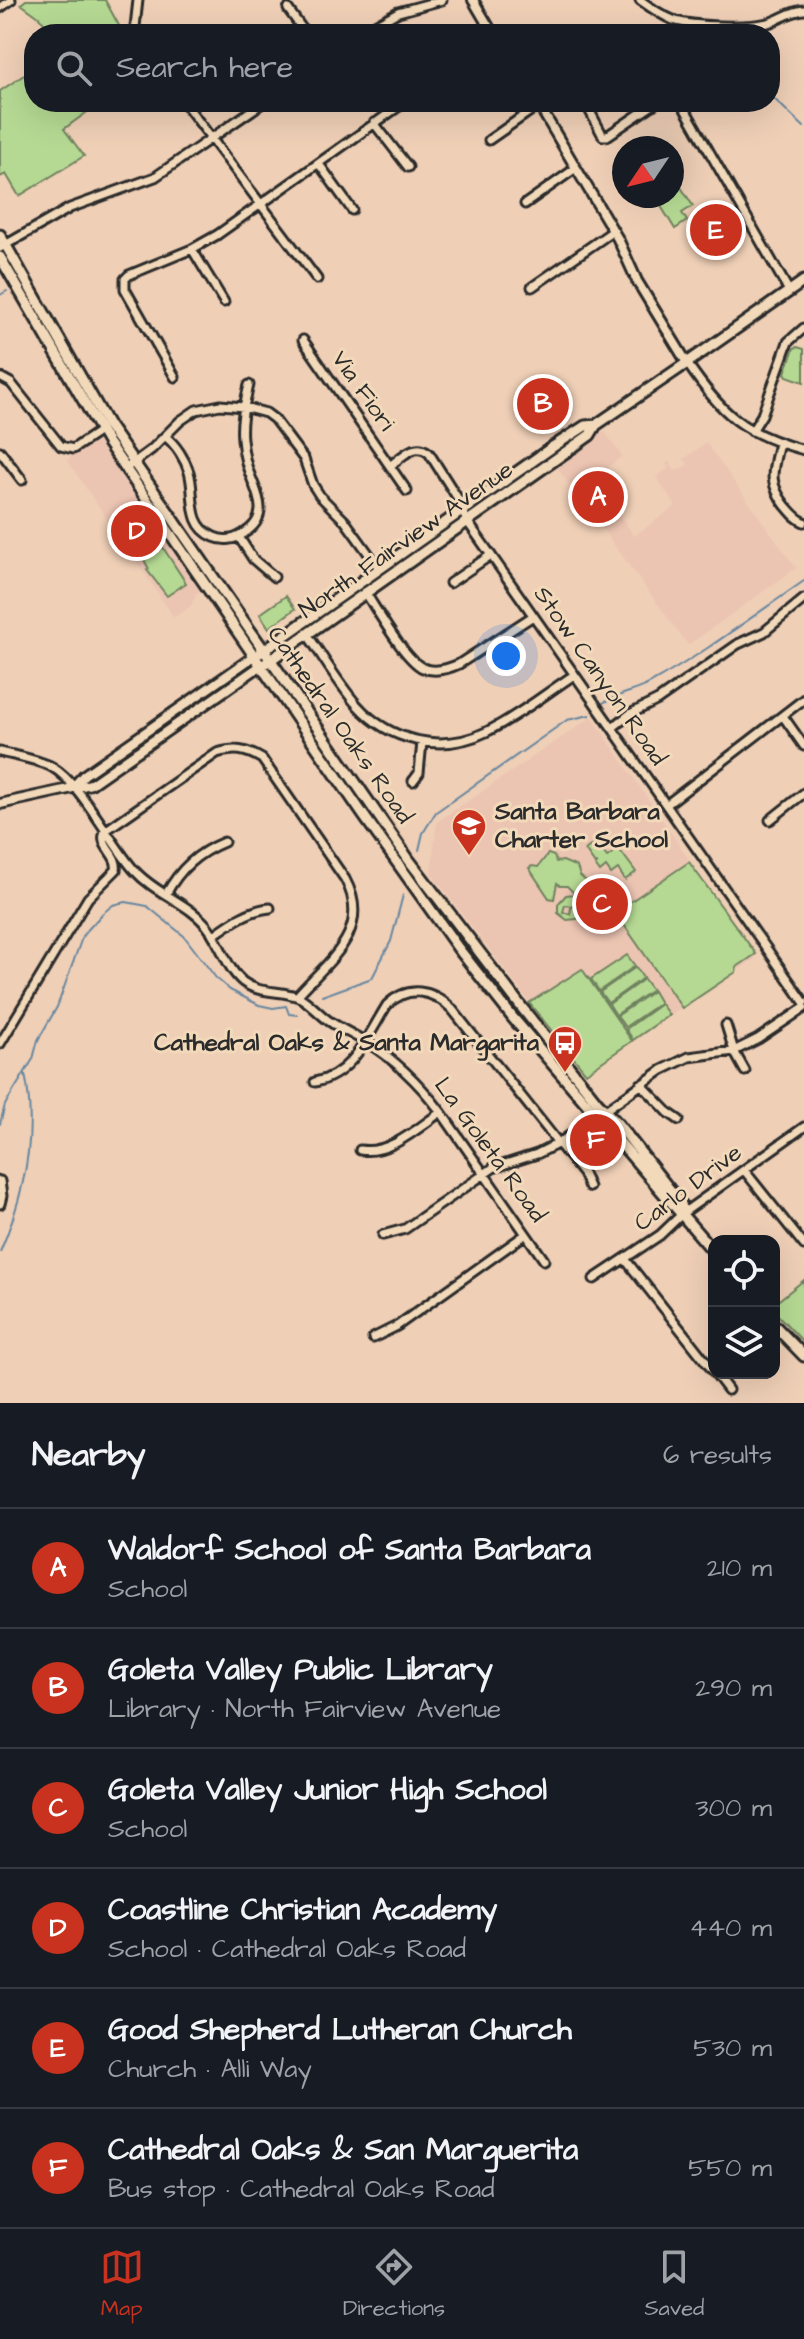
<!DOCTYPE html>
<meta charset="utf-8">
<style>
body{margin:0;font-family:"Architects Daughter",sans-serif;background:#242831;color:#f1f3f6}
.controls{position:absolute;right:24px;bottom:24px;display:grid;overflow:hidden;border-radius:16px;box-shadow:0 8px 32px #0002}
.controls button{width:72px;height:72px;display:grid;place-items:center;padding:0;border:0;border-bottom:2px solid #363941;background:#171b24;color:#f1f3f6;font:40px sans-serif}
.compass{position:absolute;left:612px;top:136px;width:72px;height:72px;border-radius:50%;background:#171b24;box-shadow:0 8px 32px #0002;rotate:235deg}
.you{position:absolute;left:506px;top:656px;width:28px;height:28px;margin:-20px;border:6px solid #fff;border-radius:50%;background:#1a73e8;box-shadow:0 0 0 12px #1a73e833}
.badge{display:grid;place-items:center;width:52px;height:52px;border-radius:50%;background:#c8321e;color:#fff;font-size:26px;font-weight:700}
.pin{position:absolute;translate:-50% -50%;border:4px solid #fff;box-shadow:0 2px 8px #0006}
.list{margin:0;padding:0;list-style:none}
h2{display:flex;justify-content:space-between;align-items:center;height:104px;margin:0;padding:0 32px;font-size:34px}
h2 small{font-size:26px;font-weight:400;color:#9ea1a6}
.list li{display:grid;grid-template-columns:52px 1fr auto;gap:24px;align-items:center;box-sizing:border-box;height:120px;padding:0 32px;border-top:2px solid #363941}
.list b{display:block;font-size:30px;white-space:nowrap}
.list p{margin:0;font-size:26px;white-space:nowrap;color:#9ea1a6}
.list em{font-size:26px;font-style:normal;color:#9ea1a6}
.icon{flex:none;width:44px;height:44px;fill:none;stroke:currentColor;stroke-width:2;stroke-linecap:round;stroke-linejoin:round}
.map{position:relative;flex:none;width:804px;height:1403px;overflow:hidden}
.search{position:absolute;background:#171b24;box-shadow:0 8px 32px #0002;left:24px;right:24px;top:24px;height:88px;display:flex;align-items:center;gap:20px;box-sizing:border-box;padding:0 28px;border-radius:32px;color:#9ea1a6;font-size:30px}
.sheet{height:824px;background:#171b24}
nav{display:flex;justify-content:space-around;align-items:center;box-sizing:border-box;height:112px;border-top:2px solid #363941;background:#171b24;font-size:22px;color:#9ea1a6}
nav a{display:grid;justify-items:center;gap:4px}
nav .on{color:#c8321e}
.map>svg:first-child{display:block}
.built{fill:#ecc4b2}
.green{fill:#b5d993;stroke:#70825f;stroke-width:2}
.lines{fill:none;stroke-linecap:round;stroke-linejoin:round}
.stream{stroke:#6887a0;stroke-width:2}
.minor-casing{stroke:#2b2b2b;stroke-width:13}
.tertiary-casing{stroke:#2b2b2b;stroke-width:14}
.secondary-casing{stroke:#2b2b2b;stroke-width:15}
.minor{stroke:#f2d9ba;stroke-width:7}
.tertiary{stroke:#f2d9ba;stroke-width:8}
.secondary{stroke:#f2d9ba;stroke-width:9}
.labels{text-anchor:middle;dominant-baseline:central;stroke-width:6;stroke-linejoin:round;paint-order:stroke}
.street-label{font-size:24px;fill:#2b2b2b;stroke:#f2d9ba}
.poi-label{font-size:24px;font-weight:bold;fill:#2b2b2b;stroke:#f2d9ba;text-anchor:start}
</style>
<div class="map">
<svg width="804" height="1403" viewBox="0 0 804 1403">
<rect width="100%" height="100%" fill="#efcfb6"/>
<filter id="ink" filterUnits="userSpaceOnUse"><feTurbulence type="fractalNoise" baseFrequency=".0125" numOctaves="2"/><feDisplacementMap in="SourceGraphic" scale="16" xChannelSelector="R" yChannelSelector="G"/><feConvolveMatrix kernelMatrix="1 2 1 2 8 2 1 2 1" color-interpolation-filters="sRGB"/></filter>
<g filter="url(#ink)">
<path class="built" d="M604,431L622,456L608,467L626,492L611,503L634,536L676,506L656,477L669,468L666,464L669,462L675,471L683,468L688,464L684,459L706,443L796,568L688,645L556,466Z
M96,439L199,590L190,607L174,617L67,460Z
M592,717L756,958L587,1072L528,1000L431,873L437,822Z"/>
<path class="green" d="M26,0H105L123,33L52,34L39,17L21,4Z
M24,75L34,86V102H101L64,129L84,156L19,196L6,174L0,177V91Z
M679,184L693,206L682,213L687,221L675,229L656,198L672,196V189Z
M797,347L804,349V382L787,376L785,373L794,348Z
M162,546L186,583L167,596L147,570L149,569L143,558Z
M286,596L295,609L269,628L260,614Z
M596,842L607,857L619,849L636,872L625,880L618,869L611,874L606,867L600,872L595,865L598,863L595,864L585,850Z
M548,854L554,856L556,862L563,861L577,867L580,876L586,881L584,890L575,894L567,886H560L557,883L554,899L549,898L529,868L532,866L538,867Z
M689,862L756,954L737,967L736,972L682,1008L615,912Z
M575,894L583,904L579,902L571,906L565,905L563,912L570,914L571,908L578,903L584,907L582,914L577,919L567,920L558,913V904L566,895Z
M627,955L635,966L599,991L591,979Z
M636,967L643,978L608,1003L600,992Z
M582,969L632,1041L586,1073L529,1003Z
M644,979L652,990L616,1015L609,1004Z
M653,991L660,1003L625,1027L617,1016Z
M661,1004L669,1015L633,1040L626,1029Z
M804,1280V1343L774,1311V1304Z"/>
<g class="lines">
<path class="stream" d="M770,95L804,127
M0,295L7,291
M603,703C618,694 634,692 649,684C703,654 753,616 804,581
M419,850L423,833L436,812L567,720L590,715
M322,996L372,978L391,941L403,895
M0,1124L5,1105L33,1059L38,1040L57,1007L83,935L103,913L113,905L126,902L147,906L184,936L216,978L230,990L259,1005L273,1008L286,1006L289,1014L297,1015
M0,1252C24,1196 38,1136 25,1074"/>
<g class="minor-casing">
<path id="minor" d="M640,0C651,8 661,15 673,20C694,27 747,28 768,23C781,19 791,11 804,10
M0,8L11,0
M288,9L306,34
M138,34L135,27L138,0
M359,34L398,12L442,0
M184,102L317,279
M585,102L603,136H607L657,102
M681,102L789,291
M374,123L408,167
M489,140L539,105
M319,164L352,210
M525,204L576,168
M0,248L70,208L155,177L264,102
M192,249L224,302
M532,287L613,231
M303,340L407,491
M687,363C722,414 743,434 804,450
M0,377L11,383L61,446L73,449L100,431
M175,377L125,289V279L129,275L192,249L217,235L405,102
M752,431L762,415L788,342L804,328
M166,437C176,445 185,459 189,472C196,495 186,525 214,537C223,541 234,540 243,534C273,516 256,493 248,469C245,460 243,450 242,439C240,421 245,402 249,385
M779,443C773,470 767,481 785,505C791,512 795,518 804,522
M0,451L22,480
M390,466C402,457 415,441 429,453L460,502L462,511L467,521L804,1002
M125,469L152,449L180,421L196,410L220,405L244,407L266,413L274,419L304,459L313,485L320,496L345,521L379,568
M239,537L253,559L274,577
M450,583L491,555
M365,592C377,610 405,660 423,668C435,673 448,669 459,664L533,616
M307,634C323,657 338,683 357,705C389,741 441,754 486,732C517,717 545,694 574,675
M783,716L804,746
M612,728L630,714L658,700L738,644L764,632L804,599
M0,752C16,756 37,759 52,767C81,783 111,845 135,871C156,894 187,902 207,926C221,943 226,968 243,982C260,995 282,989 301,998C311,1004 319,1014 329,1021C341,1029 354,1035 366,1042C396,1060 420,1084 441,1112L544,1260
M413,781L419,773L422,742
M666,805L804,699
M770,820L804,793
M166,894C180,869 197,853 224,842
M214,935C232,922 249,910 270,908
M726,1025L734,1051L745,1071
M0,1044L88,898L116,870C119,854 98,847 105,831L217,753C235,748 245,749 262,759L345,879C373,931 329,960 297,996
M315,1082C353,1075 368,1035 387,1005C408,985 432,989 452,1009L583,1174L589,1187
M641,1084L669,1113L679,1120
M360,1150C389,1155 418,1128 441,1112
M744,1170L804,1245
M0,1181L2,1196L0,1204
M383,1235L405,1229L493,1168L537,1154L559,1143L662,1070L689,1057L734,1051L758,1039L804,1008
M625,1259L714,1372
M594,1279L660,1235L683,1213L804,1127
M373,1338L397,1326L526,1234
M715,1373L728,1390"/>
</g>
<g class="tertiary-casing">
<path id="tertiary" d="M473,0L493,34
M537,102L618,239L637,281L687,363
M74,786L84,775L253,657
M0,804L91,784L260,666"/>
</g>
<g class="secondary-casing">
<path id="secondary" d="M0,235L108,425L409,860L523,1009L597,1102L618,1124L681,1204L683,1213
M0,257L108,443L364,816L458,948L513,1018L714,1252
M260,653L554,446L585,426L596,425L687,363L804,281
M266,663L590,435L596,425
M774,1325L804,1356"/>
</g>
<use href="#minor" class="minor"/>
<use href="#tertiary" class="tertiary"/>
<use href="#secondary" class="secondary"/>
</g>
</g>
<defs>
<g id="school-pin" transform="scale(1.8)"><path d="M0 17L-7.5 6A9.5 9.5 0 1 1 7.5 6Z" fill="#c8321e" stroke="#f2d9ba"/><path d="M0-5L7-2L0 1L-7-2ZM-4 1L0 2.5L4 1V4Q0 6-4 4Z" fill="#fff"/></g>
<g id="bus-pin" transform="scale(1.8)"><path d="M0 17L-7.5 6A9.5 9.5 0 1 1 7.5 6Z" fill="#c8321e" stroke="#f2d9ba"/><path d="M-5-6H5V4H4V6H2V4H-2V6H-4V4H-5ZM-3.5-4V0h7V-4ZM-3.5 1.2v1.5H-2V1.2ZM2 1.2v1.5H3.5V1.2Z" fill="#fff"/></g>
</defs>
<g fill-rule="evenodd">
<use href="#school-pin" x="469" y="826"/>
<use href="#bus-pin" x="565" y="1043"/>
</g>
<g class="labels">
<g class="street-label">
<text transform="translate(363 391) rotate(55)">Via Fiori</text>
<text transform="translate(406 540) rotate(-35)">North Fairview Avenue</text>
<text transform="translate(600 676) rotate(55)">Stow Canyon Road</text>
<text transform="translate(340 725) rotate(55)">Cathedral Oaks Road</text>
<text transform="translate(490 1150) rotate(54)">La Goleta Road</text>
<text transform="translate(688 1188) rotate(-37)">Carlo Drive</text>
</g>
<g class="poi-label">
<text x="495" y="812">Santa Barbara<tspan x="495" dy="28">Charter School</tspan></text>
<text x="539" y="1043" text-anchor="end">Cathedral Oaks &amp; Santa Margarita</text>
</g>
</g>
</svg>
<div class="controls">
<button><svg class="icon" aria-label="locate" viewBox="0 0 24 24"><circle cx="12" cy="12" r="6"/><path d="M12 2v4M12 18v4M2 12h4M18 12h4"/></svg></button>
<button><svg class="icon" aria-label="layers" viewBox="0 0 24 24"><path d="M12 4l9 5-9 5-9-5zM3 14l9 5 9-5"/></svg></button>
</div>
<svg class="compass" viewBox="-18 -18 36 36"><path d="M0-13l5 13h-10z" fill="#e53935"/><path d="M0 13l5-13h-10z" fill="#9ea1a6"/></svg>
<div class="you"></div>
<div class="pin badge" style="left:598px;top:497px">A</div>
<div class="pin badge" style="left:543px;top:404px">B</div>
<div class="pin badge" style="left:602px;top:904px">C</div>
<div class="pin badge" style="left:137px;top:531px">D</div>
<div class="pin badge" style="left:716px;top:230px">E</div>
<div class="pin badge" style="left:596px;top:1140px">F</div>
<div class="search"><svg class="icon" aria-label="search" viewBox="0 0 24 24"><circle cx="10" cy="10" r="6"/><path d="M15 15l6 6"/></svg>Search here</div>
</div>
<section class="sheet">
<h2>Nearby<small>6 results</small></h2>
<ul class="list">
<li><span class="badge">A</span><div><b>Waldorf School of Santa Barbara</b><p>School</p></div><em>210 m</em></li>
<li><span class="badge">B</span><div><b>Goleta Valley Public Library</b><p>Library · North Fairview Avenue</p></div><em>290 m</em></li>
<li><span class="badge">C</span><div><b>Goleta Valley Junior High School</b><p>School</p></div><em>300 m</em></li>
<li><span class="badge">D</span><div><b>Coastline Christian Academy</b><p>School · Cathedral Oaks Road</p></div><em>440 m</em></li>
<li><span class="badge">E</span><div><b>Good Shepherd Lutheran Church</b><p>Church · Alli Way</p></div><em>530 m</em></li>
<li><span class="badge">F</span><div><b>Cathedral Oaks &amp; San Marguerita</b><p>Bus stop · Cathedral Oaks Road</p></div><em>550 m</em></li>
</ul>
</section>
<nav>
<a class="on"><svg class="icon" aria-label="map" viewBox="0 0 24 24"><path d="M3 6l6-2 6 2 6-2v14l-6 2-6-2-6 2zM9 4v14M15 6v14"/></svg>Map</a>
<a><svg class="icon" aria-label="directions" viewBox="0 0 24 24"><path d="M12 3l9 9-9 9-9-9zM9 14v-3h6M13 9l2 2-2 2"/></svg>Directions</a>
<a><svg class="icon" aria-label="saved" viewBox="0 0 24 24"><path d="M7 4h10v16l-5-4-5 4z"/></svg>Saved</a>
</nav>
